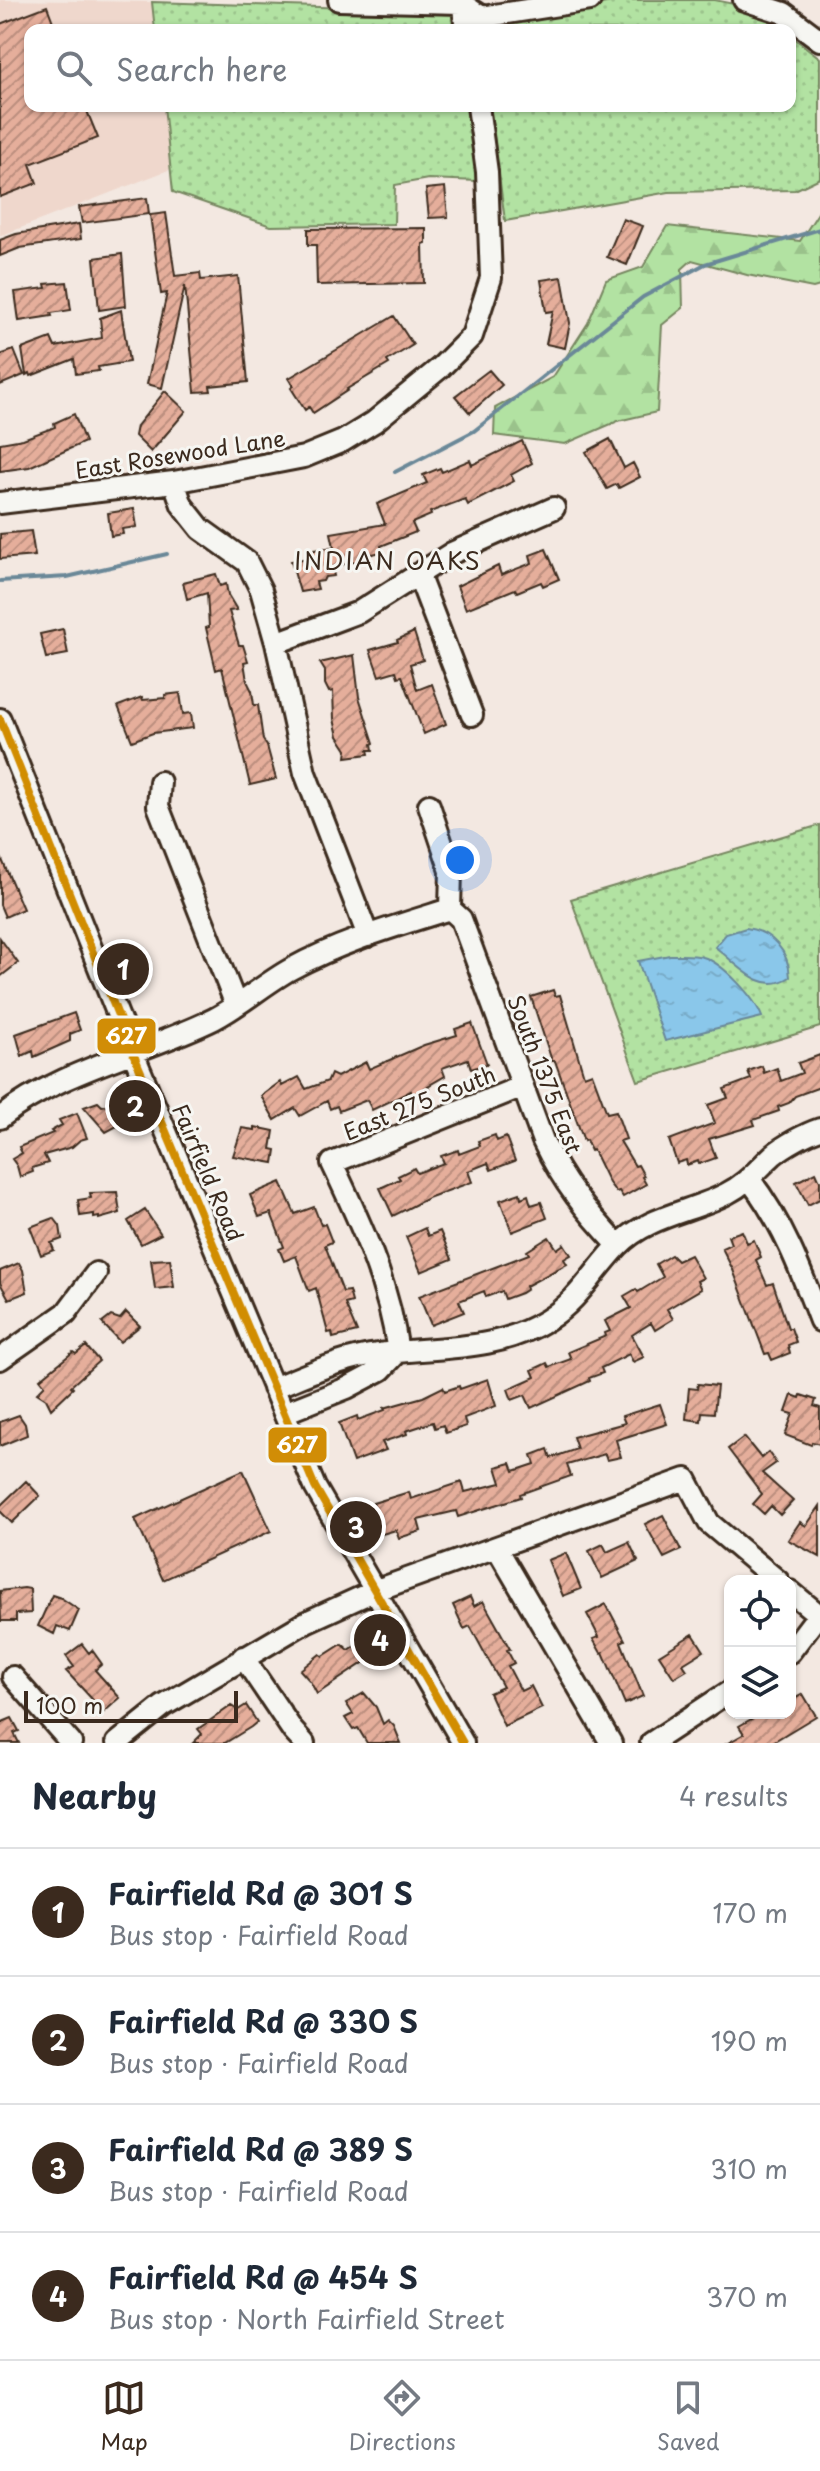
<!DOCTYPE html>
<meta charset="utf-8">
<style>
body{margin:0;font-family:"Playpen Sans",sans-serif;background:#f2f2f3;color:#1f2937}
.controls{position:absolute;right:24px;bottom:24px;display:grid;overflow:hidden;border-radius:16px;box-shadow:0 2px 6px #0004}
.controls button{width:72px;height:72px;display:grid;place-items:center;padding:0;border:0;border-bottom:2px solid #e0e1e3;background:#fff;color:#1f2937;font:40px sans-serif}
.scale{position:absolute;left:24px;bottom:20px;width:214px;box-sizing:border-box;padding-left:8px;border:4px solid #3b2a1e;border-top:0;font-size:22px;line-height:28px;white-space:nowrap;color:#3b2a1e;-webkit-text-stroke:6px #f6f6f2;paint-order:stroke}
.you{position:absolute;left:460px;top:860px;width:28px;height:28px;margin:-20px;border:6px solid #fff;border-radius:50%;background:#1a73e8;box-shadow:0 0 0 12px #1a73e833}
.badge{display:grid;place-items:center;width:52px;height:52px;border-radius:50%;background:#3b2a1e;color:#fff;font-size:26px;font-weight:700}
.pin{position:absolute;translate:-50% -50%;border:4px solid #fff;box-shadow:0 2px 8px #0006}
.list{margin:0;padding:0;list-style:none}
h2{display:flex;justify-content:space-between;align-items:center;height:104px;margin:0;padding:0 32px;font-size:34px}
h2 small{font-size:26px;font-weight:400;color:#747a83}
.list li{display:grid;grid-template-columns:52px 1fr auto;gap:24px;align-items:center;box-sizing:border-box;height:128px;padding:0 32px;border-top:2px solid #e0e1e3}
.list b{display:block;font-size:30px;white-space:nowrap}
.list p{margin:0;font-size:26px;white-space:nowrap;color:#747a83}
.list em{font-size:26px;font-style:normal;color:#747a83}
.icon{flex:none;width:44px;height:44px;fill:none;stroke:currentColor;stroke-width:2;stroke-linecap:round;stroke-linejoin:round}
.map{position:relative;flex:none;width:820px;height:1743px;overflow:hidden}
.search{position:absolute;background:#fff;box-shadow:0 2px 6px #0004;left:24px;right:24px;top:24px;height:88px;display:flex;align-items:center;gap:20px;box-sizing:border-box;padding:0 28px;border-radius:16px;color:#747a83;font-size:30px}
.sheet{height:616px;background:#fff}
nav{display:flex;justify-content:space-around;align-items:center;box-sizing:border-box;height:112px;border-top:2px solid #e0e1e3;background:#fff;font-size:22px;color:#747a83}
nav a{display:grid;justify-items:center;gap:4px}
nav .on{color:#3b2a1e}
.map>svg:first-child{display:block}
.built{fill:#efd7cc}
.grass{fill:url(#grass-dots);stroke:#768660;stroke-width:2}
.forest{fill:url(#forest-firs);stroke:#768660;stroke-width:2}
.water{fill:url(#water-ripples);stroke:#6a8898;stroke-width:2}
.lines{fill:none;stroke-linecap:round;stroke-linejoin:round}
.stream{stroke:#6a8898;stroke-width:4}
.building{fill:url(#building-hatch);stroke:#3b2a1e;stroke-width:2}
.minor-casing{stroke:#3b2a1e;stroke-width:26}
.minor{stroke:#f6f6f2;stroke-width:20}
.bus-1-casing{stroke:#f6f6f2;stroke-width:14}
.bus-1{stroke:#d18d06;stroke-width:8}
.labels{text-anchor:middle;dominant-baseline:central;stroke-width:6;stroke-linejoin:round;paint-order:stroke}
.street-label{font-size:22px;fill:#3b2a1e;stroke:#f6f6f2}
.neighbourhood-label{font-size:24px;letter-spacing:2px;fill:#3b2a1e;stroke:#f6f6f2}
.line-badge{stroke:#f6f6f2;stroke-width:3}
.badge-label{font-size:22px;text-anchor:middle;font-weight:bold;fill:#fff}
</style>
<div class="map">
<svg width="820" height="1743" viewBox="0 0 820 1743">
<defs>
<pattern id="grass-dots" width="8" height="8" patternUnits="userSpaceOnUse" patternTransform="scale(2)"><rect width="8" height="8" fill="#b2e2a2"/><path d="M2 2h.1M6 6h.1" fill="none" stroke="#9ac28b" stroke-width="1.8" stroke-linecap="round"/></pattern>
<pattern id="forest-firs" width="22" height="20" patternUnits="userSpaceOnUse" patternTransform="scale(2)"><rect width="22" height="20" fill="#b2e2a2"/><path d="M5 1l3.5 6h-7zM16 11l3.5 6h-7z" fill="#9ac28b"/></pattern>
<pattern id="water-ripples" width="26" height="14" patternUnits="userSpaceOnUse" patternTransform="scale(2)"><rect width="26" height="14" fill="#8ac7ea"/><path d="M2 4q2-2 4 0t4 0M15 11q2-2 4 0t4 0" fill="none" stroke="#78abc8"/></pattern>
<pattern id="building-hatch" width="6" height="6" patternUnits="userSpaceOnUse" patternTransform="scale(2)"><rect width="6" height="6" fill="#e5ae9b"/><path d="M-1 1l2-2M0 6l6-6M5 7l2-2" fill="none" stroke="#bb8e7e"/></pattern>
</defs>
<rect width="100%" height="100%" fill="#f3e8e1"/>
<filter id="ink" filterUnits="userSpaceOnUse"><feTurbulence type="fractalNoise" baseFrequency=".0125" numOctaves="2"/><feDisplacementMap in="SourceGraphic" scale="16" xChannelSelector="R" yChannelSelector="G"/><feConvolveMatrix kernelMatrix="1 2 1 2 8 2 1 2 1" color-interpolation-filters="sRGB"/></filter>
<g filter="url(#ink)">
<path class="built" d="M0,0L152,2L155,30H30V106H164L171,169L0,236Z"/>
<path class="grass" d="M620,0H715L748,7L784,30H480Z
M152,2L449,11L456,15L458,30H155Z
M790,35L820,58V178L795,190L669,192L505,221L490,106H790Z
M164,106H468L478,181L428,179L395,185L394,224L271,226L173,192Z
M820,825V1027L638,1081L571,899Z"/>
<path class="forest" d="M820,210V286L813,288L747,275L692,260L682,269L683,308L662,325L657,412L618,421L565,444L494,435L495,408L553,377L588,323L606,280L643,267L667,226L800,241Z"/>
<path class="water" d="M746,928C771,931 789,951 790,977C761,997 736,962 715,947L726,934Z
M670,955C680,955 694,954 703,957C723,963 755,998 762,1017L665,1041L638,961Z"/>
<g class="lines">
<path class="stream" d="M395,472L474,431L643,297L705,264L820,229
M0,581L67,577L167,554"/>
</g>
<path class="building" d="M47,6L56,30H30V106H85L98,138L30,164L37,183L0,197V24Z
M445,187L448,217L429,218L426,189Z
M147,198L149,214L82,223L79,207Z
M166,213L175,276L200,273L201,280L238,276L248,382L210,386L211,391L195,392L185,285L162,388L147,384L167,293L161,294L150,215Z
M623,219L643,226L627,265L607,257Z
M79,224L81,239L20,248L0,256V240L16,234Z
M426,228V243L423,244L424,283L317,285L316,245H308V229Z
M122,254L126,306L99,310L94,258Z
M562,277L570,323L565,348L546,344L553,311L546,312L541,280Z
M67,282L71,310L51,313L52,316L19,321L15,292L46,288L45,284Z
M121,310L129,362L98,367L99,371L76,374L74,359L31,376L30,373L26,375L22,349L51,338L55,347L102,338L100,318Z
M394,316L413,345L387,361L389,364L347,389L348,390L313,413L309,407L305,410L291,388L294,386L289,378Z
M14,350L24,375L0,385V355Z
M489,370L502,385L470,413L455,396Z
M165,391L186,411L151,452L135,436L137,426Z
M74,414L85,442L29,467L0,471V443L23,439L55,427L54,423Z
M610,439L624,468L633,463L640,477L619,488L617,484L607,489L586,452Z
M522,441L532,463L511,475L514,481L468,505L465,499L430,512L431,515L412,523L416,532L381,546L382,552L362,556L359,558V561L332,567L334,576L325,577L323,581L316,582L318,589L300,592L291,561L309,558L314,550L334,547L331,533L385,524L377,504L427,483L423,475L440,468L442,472L470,460L472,465Z
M134,509L137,527L122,529L123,534L111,536L108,513Z
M31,531L35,556L0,559V534Z
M546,549L559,579L543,586L541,582L517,592L515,589L466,609L457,586L498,566L501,575L532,563L530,555Z
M216,574L220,586L226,584L228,595L237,610L229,611L239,645H243L248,661L244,662L247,681L252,691L254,705H258L263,740L267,746L276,779L250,785L222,668L216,670L206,628L209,627L207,593L187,599L183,582Z
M63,629L68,654L46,658L40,634Z
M414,632L423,660L410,664L417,690L432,684L446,724L424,734L402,676L398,677L396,671L379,676L370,650L398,642L397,640Z
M354,655L359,697L374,743L372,744L373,750H368L369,754L346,757L347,750L338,736L334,719L333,691L329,692L325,684V671L320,663Z
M180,693L183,714L191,713L193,728L153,733L132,741L118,706L142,697L143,700L165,698V695Z
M0,855L23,909L5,917L0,905Z
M0,938L18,963L0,977Z
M553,990L555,996L560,995L584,1076L592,1073L607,1113L616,1111L626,1139L620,1141L635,1166L638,1165L644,1176L642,1177L646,1184L623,1197L619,1191L616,1192L609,1183L593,1150L591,1151L586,1140L584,1141L555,1061H552L531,997Z
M74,1013L80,1030L70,1034V1041L34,1057L33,1051L22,1056L16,1034Z
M472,1023L487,1064L471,1069L468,1059L442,1068L445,1076L428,1086L429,1088L412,1095L411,1091L372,1110L367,1100L339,1111L337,1106L330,1109L327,1101L300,1116L295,1108L275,1120L261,1096L280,1082L282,1086L299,1077L306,1089L328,1081L331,1074L337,1077L366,1062L369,1069L424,1045L457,1035L455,1029Z
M820,1055V1087L795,1096L789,1103L778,1107L779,1111L753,1120L755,1125L709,1139L716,1158L699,1164L698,1161L687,1165L686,1160L677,1163L669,1140L715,1123L708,1105L728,1098L724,1089L751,1079L748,1071L762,1066L764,1073L777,1068L781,1081L802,1073L798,1063Z
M98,1102L102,1106L112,1104L119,1112L121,1124L106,1132L84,1107Z
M77,1113L87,1138L80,1140L72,1147L44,1155L48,1163L32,1168L33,1172L20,1177L17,1166L12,1159L22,1153L19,1147L53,1133L51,1131L62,1125L59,1120Z
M255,1127L274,1131L271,1149L276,1150L274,1163L233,1156L242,1128L255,1130Z
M495,1135L497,1141L506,1137L515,1161L491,1170L488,1163L468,1171L472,1182L428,1198L393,1216L380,1188L400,1179L398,1176L414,1168L417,1173L444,1163L441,1156L458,1150L459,1154L480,1146L478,1141Z
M816,1172L820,1181V1199L808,1205L796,1182Z
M281,1182L295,1214L314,1207L321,1225L325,1224L332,1242L325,1245L343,1292L349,1291L352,1302L345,1304L357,1332L333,1338L332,1332L328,1333L316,1288L309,1291L296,1256L284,1261L279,1249L284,1247L271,1213L259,1217L250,1195Z
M117,1192L120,1213L99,1219V1217L94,1218V1214L80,1216L78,1200L91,1198L90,1193Z
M520,1193L521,1198L528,1195L531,1205L541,1202L547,1218L512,1232L500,1200Z
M145,1210L161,1234L141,1244L128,1221Z
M54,1218L60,1226L62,1239L51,1243L54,1250L41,1255L30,1227Z
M425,1228L428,1236L440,1231L452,1259L421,1272L406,1237Z
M742,1231L747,1243L754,1240L761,1257L756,1260L767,1285L773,1283L788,1328H791L796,1342L788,1345L790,1353L772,1360L769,1353L765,1354L733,1270L722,1248L731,1244L728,1236Z
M549,1237L557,1249L564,1244L571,1255L564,1259L567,1264L526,1286L527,1289L521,1293L505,1299L502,1291L486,1297L484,1291L459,1301L464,1312L431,1325L419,1296L529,1254L527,1251Z
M671,1255L677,1261L690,1255L703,1278L697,1281L701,1289L667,1309L673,1319L655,1330L651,1323L632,1335L644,1357L633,1362L629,1354L601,1368L603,1373L589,1378L590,1381L531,1408L525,1395L512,1400L508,1389L535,1377L532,1370L547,1363L549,1367L571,1359L568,1352L606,1336L605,1333L610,1331L605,1321L631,1308L624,1296L636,1289L638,1292L663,1277L656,1264Z
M170,1259L174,1287L155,1289L151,1260Z
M19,1263L23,1270L27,1292L9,1299L0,1283V1271Z
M126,1312L140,1326L120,1342L102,1323L111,1316L120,1319Z
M86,1346L99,1361L71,1386L73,1388L51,1409L46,1399L37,1393L45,1385L40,1379L73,1352L76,1354Z
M488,1379L496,1406L464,1418L466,1426L446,1433L443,1425L435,1428L433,1422L406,1431L407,1434L382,1442L386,1450L353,1462L339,1423L357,1416L358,1420L385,1410L384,1408L423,1397L443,1387L445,1391L459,1386L460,1389Z
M698,1384L717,1386L714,1413L702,1412L701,1421L686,1419L689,1388L697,1389Z
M792,1395L800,1398L801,1395L816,1400L814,1406L820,1408V1444L812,1442L811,1445L785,1435L793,1414L786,1412Z
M660,1404L667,1424L616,1440L621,1457L607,1460L605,1454L567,1465L571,1476L520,1494L521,1497L458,1517L456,1511L418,1520L421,1531L399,1538L396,1530L382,1534L373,1503L409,1492L411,1499L462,1482L465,1492L501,1483L496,1467L511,1463L514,1471L535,1464L532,1455L548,1449L551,1458L577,1449L573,1437L625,1423L622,1416Z
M19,1415L25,1424L27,1435L0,1446V1422Z
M744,1437L761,1458L768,1452L776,1463L762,1473L793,1501L780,1515L771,1506L764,1514L753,1504L762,1494L728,1449Z
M243,1470L271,1531L163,1580L135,1519Z
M26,1481L40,1496L12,1523L0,1511V1506Z
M820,1506V1557L788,1540L800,1522L806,1526Z
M663,1515L681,1550L664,1558L645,1524Z
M629,1542L638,1561L602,1578L589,1551L603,1544L607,1552Z
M566,1553L581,1589L563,1596L548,1560Z
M24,1588L30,1589L31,1613L16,1614V1621H1L0,1591Z
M52,1595L61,1598L79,1610L70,1631L57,1626L54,1634L38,1626Z
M470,1597L474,1606L483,1601L510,1649L507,1650L514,1663L508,1666L521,1691L531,1686L542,1708L504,1726L489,1693L503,1687L470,1626L464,1629L453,1605Z
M606,1604L625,1640L621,1642L643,1696L625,1704L603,1652L601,1653L593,1639L599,1637L587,1614Z
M693,1634L704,1651L683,1664L687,1670L674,1678L659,1655Z
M82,1644L89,1653L92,1650L102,1664L95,1670L120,1698L104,1712L66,1671L74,1667L66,1656Z
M342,1644L349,1650L358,1644L365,1649L369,1659L317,1694L310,1681L300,1670L320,1654L323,1656Z
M364,1693L376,1707L383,1724L388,1720L394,1726L401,1743H367L358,1728L353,1730L345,1718L353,1714L346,1703Z
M803,1694L816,1716L771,1743H728L744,1734L739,1726L762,1713H790V1701Z
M246,1705L257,1722L251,1727L225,1743H193L202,1734L198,1729L231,1706L238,1710Z
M12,1718L19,1731L14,1733L19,1743H0V1723Z"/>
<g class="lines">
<g class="minor-casing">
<path id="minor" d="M339,0L461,3L482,17L590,0
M462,0L466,30
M744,0L784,13L820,40
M174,482L182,505L201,529L247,562L261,590L276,643L305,773L368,936
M0,503L174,482L304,457L343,441L374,422L441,367L472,336L491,278L487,172L478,106
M418,574L472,715
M276,643L359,612L452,553L554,508
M0,719L133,1053L315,1487L463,1743
M160,782L158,806L236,1005
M429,805L451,871L450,909
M450,909L461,919L543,1141C563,1183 586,1211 618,1245
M0,1118C60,1070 145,1053 214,1019C241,1005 264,984 291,969C340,942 396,926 450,909
M750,1180C783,1223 801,1271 820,1321
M398,1352C389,1284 361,1224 332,1163L523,1086
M0,1359L66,1313L96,1273
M273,1388C303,1376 333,1362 365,1356C426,1345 492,1355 547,1320C578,1301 594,1271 618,1246C647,1216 691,1212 726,1194C746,1184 757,1170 773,1155C785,1145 805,1134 820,1129
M284,1413L347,1388L381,1370L398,1352
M497,1548L611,1743
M790,1591L820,1616
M790,1652L818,1615
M243,1657L293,1731L304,1743
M13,1677L71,1743
M117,1743L163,1706L306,1622L374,1591L686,1479L709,1523L778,1581
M651,1743L730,1691"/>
</g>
<use href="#minor" class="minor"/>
<g class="bus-1-casing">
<path id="bus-1" d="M0,719L133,1053L315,1487L463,1743"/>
</g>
<use href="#bus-1" class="bus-1"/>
</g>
</g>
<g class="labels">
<g class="street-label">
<text transform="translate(180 453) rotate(-9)">East Rosewood Lane</text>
<text transform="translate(546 1074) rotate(69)">South 1375 East</text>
<text transform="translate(419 1102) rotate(-22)">East 275 South</text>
<text transform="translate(209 1172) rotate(67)">Fairfield Road</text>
</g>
<g class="neighbourhood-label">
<text x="388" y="560">INDIAN OAKS</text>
</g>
</g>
<g class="line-badge">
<rect x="96" y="1017" width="61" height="38" rx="8" fill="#d18d06"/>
<rect x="267" y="1426" width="61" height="38" rx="8" fill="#d18d06"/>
</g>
<g class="badge-label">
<text x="126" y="1044">627</text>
<text x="297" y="1453">627</text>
</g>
</svg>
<div class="controls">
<button><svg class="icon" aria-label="locate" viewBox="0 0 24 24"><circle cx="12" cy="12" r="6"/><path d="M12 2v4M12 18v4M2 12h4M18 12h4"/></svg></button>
<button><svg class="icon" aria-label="layers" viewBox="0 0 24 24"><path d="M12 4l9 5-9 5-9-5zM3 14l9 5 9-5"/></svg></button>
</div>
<div class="scale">100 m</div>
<div class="you"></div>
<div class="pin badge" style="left:123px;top:969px">1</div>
<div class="pin badge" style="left:135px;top:1106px">2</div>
<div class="pin badge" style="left:356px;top:1527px">3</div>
<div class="pin badge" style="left:380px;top:1640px">4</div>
<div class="search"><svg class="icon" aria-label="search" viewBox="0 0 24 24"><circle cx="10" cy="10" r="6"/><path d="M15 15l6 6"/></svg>Search here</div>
</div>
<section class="sheet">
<h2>Nearby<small>4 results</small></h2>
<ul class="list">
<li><span class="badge">1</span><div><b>Fairfield Rd @ 301 S</b><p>Bus stop · Fairfield Road</p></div><em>170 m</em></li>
<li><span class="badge">2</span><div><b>Fairfield Rd @ 330 S</b><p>Bus stop · Fairfield Road</p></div><em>190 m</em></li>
<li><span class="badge">3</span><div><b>Fairfield Rd @ 389 S</b><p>Bus stop · Fairfield Road</p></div><em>310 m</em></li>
<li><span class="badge">4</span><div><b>Fairfield Rd @ 454 S</b><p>Bus stop · North Fairfield Street</p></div><em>370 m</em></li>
</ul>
</section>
<nav>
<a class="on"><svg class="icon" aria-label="map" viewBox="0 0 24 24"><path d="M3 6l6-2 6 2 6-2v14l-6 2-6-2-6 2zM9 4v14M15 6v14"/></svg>Map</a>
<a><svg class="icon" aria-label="directions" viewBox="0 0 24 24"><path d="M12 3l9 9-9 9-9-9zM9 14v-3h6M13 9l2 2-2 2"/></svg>Directions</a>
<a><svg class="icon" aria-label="saved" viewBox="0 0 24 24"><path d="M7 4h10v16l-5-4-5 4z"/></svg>Saved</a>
</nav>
